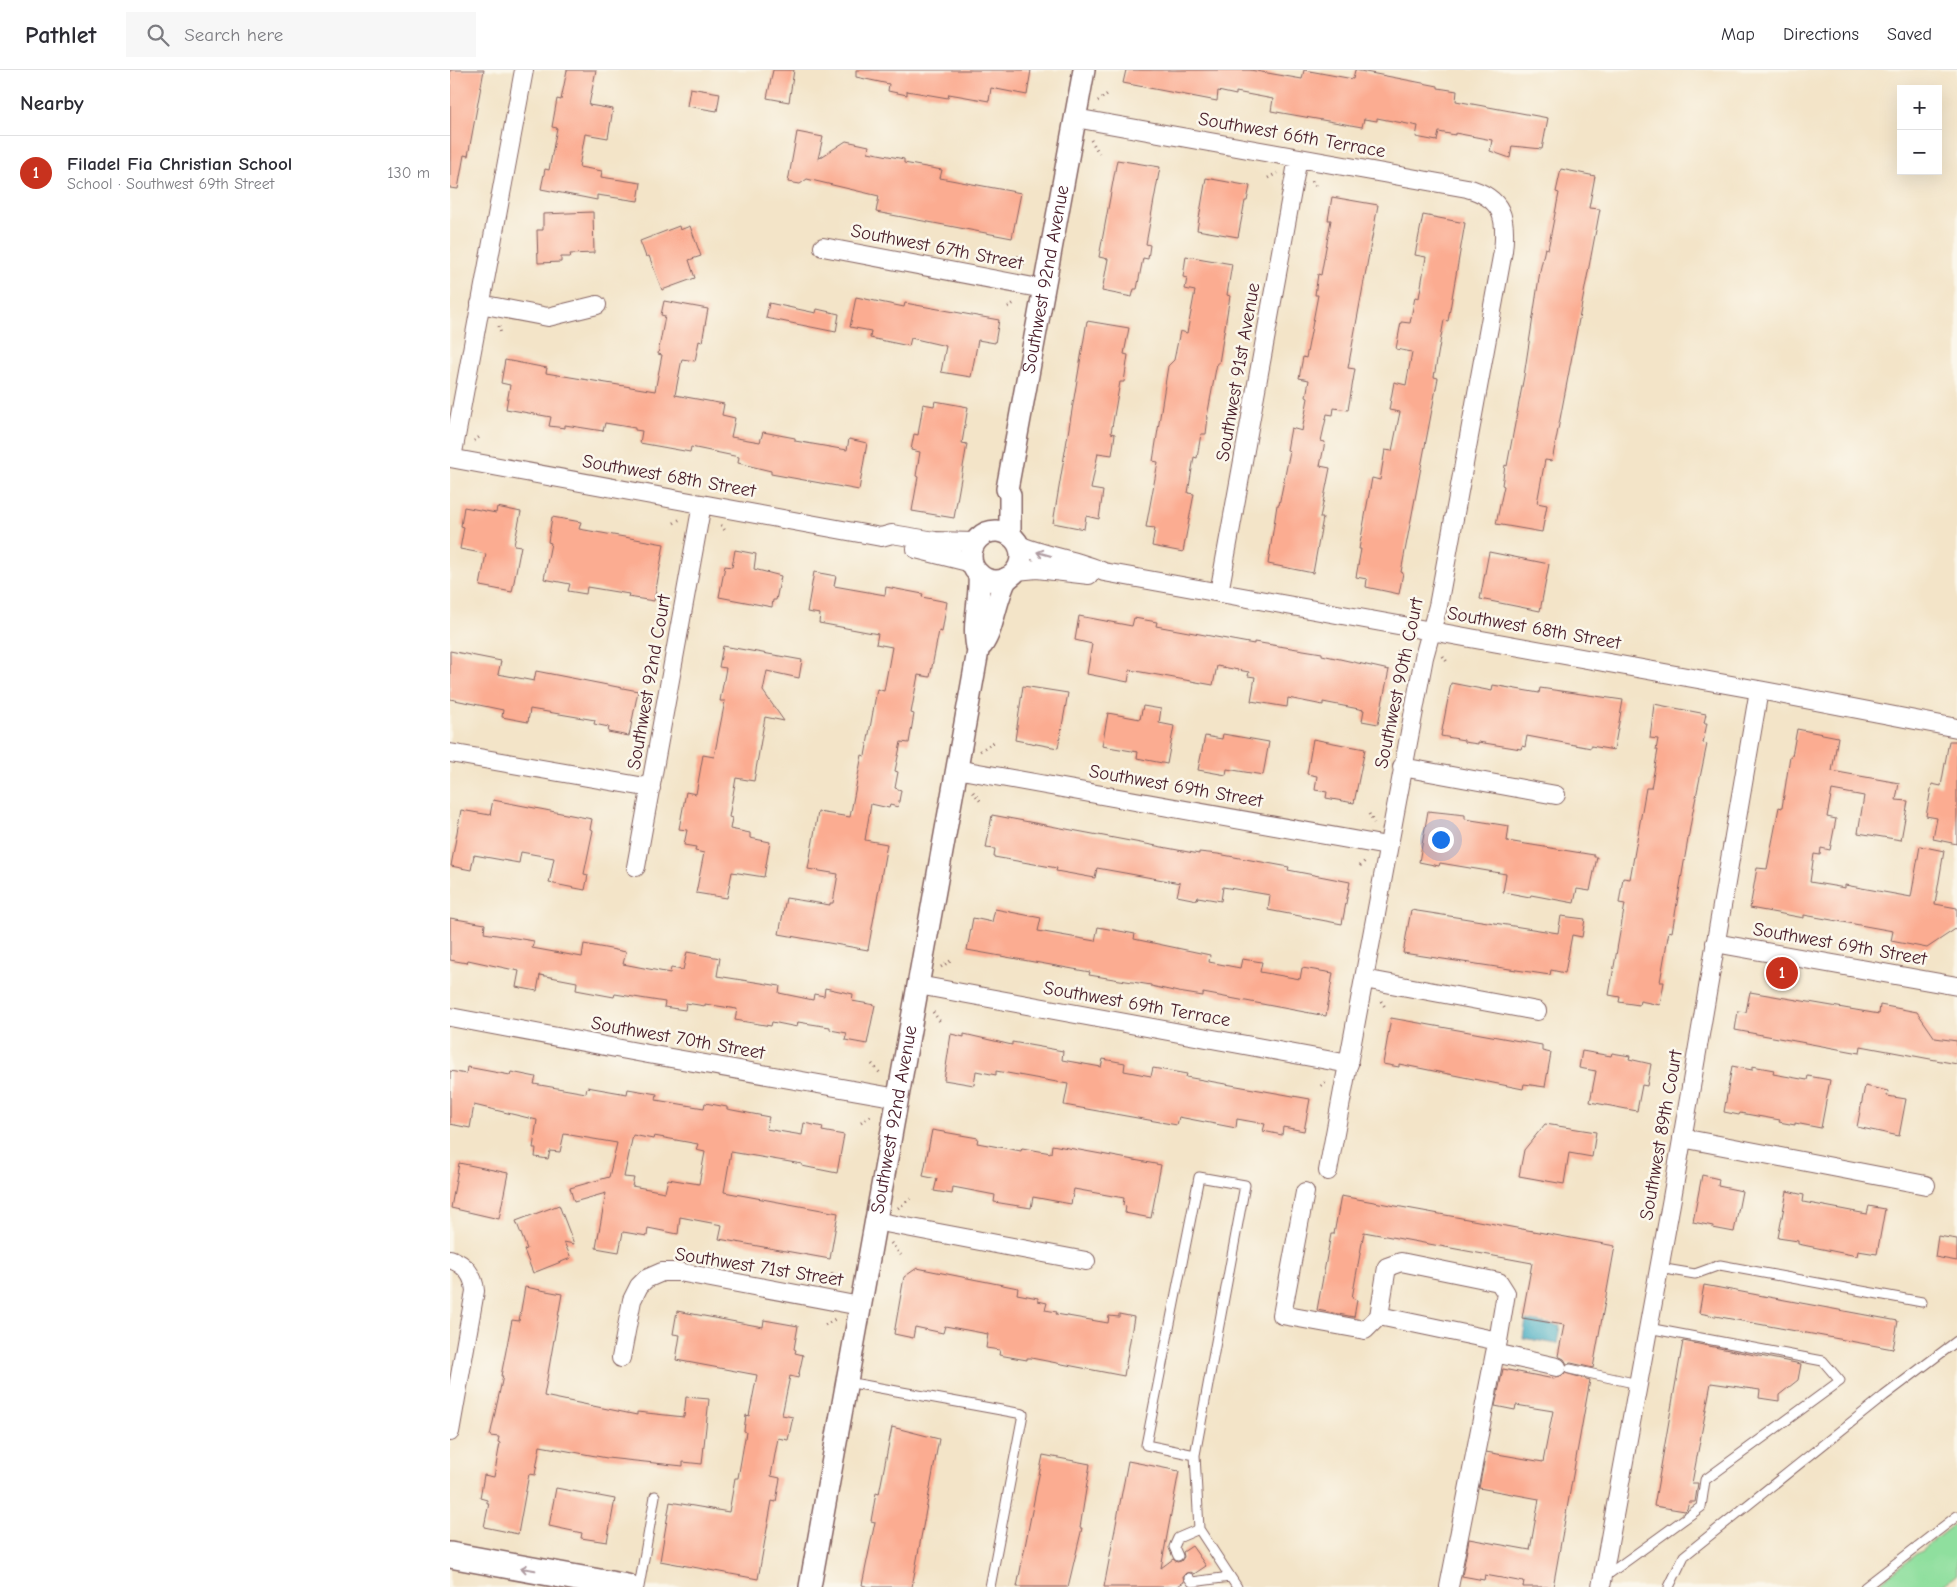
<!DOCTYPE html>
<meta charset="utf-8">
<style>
body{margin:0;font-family:"Comic Neue",sans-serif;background:#f7f7f7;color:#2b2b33}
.controls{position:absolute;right:15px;top:15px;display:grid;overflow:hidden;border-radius:0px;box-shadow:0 5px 20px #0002}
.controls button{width:45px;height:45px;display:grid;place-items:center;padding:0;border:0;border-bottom:1px solid #e1e1e2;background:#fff;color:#2b2b33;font:25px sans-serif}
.you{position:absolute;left:990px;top:769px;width:18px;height:18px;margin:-12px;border:4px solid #fff;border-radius:50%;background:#1a73e8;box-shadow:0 0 0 8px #1a73e833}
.badge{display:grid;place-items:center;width:32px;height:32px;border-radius:50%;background:#c8321e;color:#fff;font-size:16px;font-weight:700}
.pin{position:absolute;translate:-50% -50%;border:2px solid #fff;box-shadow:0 1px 5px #0006}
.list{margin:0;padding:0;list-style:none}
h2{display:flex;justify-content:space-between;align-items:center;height:65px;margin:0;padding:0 20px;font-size:21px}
h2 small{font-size:16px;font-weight:400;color:#7c7c81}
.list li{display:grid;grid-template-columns:32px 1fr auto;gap:15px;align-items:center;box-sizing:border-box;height:75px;padding:0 20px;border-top:1px solid #e1e1e2}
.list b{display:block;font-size:19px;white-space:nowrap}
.list p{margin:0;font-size:16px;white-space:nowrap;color:#7c7c81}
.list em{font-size:16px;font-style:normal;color:#7c7c81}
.icon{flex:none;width:28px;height:28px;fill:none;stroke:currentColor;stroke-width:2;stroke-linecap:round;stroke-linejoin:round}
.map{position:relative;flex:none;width:1507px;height:1517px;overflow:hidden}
header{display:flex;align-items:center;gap:30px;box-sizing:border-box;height:70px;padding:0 25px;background:#fff;border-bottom:1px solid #e1e1e2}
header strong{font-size:24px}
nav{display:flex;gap:28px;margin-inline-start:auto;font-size:18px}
.search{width:350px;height:45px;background:#f7f7f7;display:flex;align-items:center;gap:12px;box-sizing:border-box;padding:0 18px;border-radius:0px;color:#7c7c81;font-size:19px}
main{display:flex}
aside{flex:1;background:#fff}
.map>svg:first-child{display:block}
.green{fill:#8fdf9e;stroke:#6c7f64}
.water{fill:#41aac1;stroke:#466476}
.building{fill:#fbac91;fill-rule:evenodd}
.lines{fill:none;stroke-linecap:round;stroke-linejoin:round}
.service-casing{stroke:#856462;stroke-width:11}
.minor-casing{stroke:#856462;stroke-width:20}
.tertiary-casing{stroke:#856462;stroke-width:24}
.secondary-casing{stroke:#856462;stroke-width:28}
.path{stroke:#856462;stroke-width:3;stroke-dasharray:1 4;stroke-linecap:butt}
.service{stroke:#fff;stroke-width:9}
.minor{stroke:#fff;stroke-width:18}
.tertiary{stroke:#fff;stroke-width:21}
.secondary{stroke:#fff;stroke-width:25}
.oneway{stroke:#ae9aa0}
.labels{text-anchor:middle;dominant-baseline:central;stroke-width:5;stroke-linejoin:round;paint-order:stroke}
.street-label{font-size:19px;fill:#4a1f2b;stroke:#fbf7ec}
</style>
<header>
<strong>Pathlet</strong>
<div class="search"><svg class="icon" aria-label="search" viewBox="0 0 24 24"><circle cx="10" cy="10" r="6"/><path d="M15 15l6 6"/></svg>Search here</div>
<nav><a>Map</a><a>Directions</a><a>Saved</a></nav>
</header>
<main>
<aside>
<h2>Nearby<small></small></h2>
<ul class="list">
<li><span class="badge">1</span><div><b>Filadel Fia Christian School</b><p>School · Southwest 69th Street</p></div><em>130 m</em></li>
</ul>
</aside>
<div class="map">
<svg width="1507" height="1517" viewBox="0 0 1507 1517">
<rect width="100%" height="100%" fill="#fbf7ec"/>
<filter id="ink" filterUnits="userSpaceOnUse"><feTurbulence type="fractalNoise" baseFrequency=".02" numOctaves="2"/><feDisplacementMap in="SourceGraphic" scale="10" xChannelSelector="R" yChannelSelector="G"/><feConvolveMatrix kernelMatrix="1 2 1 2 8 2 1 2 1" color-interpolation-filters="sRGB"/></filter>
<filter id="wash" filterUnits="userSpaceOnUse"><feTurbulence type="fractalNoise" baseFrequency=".0096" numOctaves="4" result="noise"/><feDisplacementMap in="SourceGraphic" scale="20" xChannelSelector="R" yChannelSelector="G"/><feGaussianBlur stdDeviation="1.12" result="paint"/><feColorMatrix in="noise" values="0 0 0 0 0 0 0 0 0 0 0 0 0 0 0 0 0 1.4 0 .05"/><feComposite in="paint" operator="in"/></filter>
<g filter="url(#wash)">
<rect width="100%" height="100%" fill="#f3e4c8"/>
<path class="green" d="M1507,1452V1504L1491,1517H1424Z"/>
<path class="water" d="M1076,1250L1110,1256L1107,1274L1073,1268Z"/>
<g id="blocks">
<path class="building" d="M0,0H34L18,86L14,85L8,119L0,118Z
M117,0H146L139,35L163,39L158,68L135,64L129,97L152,101L151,107L191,113L188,131L147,125V130L91,119L95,99L99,100L107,58L102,57L107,29L111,30Z
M323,0H344L339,32L317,28Z
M406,0H581L577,25L541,18L539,31L499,24L498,28L457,21V25L438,21L439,14L406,7Z
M676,0H800L852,9L854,0L903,9L905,0L988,16V18L1007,21L1006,31L1098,48L1092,79L1062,76L1060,88L1040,81L1042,70L1005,63V65L989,62L987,71L966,67L968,56L927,48V51L914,49L912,57L821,41L823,29L786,22V25L768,21L767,31L673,13Z
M240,18L270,23L267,41L237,36Z
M347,62L373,67L368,89L396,71L419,76L418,82L454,89V93L492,100L490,108L571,123L562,168L426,142L429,126L357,109L350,114L338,112Z
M667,90L710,97L696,174L700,175L698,189L693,188L687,219H684L682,227L652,221L658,189L649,187Z
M1111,99L1145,106L1139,138L1150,139L1102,391L1095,390L1087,433L1097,435L1092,462L1046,454L1054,416L1052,415L1055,395L1057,396L1074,306L1090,201L1095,178L1098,179L1109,123L1106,122Z
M756,108L800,116L797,131H795L788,167L747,160Z
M882,127L928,135L898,298L905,299L898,340L884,338L883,345L877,344L871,371L875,372L870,396L880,398L870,448H873L863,503L818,494L827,435H829L840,381L837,380L841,358L852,361L858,328L856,327L859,310L849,308L853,287L856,288L868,225H865L868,204L871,205L881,150H878Z
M143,142L144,183L120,184L121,187H111V192L88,193L87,160H93V144Z
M973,145L1015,153L998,251L994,250L984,307L988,308L951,502L953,503L949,524L916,517L917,509L906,507L911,479H909L922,408L930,410L935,380L942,381L950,342L939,340L944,312L956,315L962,282L946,279L951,252L960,253L965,227L969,228L976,187L965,185Z
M229,156L230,160L240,156L251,186L239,190L245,208L212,220L199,186L196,187L190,171Z
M736,186L782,194L777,225L780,226L769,293H767L757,347H758L756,364H751L747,388L744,387L738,423L744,424L733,482L702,476L705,458L696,457L708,392L703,391L718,296L724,290L730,261L737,263L745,221L735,219L737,208L733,207Z
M406,227L454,237L455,233L549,250L545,273L528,270L521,307L491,302L496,276L461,268L459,276L420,268L421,261L400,257Z
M214,231L258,239L252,272L249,271L245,291L232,289L225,325L274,334L272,345L285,348L281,367L310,372L313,362L345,368V371L397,380L399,369L417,373L409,420L321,404V401L288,393L289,387L241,377L240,382L190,373L192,361L185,360V358L155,353L153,361L115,355V358L99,356L101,347L56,339L60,315L51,313L55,290L97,298L96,303L205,321L212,285L208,284L215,246L211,245Z
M319,233L366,243L367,239L389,244L386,262L316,248Z
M637,251L679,258L674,284L678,285L674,312H670L661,363L665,364L662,385L648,383L641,419L653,421L649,449L636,446L634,459L603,453Z
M485,331L518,337L512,373L517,374L504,448L462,441L468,407L466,406L470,382L461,380L464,364L468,365L473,334L484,336Z
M14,437L46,443L47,437L71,442L64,475L71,476L62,522L30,516L36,484L10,479L14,457L11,456Z
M102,447L131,452L129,459L214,474L204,531L178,527L179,524L137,517L136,524L118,521L120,514L94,509L101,473L98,472Z
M285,480L306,484L304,499L331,506L326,530H323L322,537L269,527L275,496L282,497Z
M1039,482L1099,494L1090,541L1030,529Z
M364,502L386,506L384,516L435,525L436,517L473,524L472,527L497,532L492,562L489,561L480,607L468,605L461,643L464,644L459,673L451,672L445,701L448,702L445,718L451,720L448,737L440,735L439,738L421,734L415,770L437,774L418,880L329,864L336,828L380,835V833H383L388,804L358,799L368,742L400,747L412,685L415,686L427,619L434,621L442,577L426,574L428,564L369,553L370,544L357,542Z
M629,546L682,556L684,548L707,552L706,556L804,574V572L872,583V585L939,600L928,654L912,651L914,640L873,632V635L838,628L837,637L801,631L805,607L798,606L799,602L767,596L763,615L680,600L678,612L637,604L642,574L625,570Z
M273,576L352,590L349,608L317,601L313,621L334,651L315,647L304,711L286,708L279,747L282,748L280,759L300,763V768L320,772L314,807L282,802L277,828L246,823L254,783L245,781L246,777L234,775L237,760L229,759L236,722L246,724L253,685L264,687L275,631H270L276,598L269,597Z
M0,581L51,591L48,604L84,611L86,601L188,621L179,666L158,662L159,657L144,654L145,650L80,639L78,652L52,647L53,640L0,629Z
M1001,613L1042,621L1043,615L1089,623L1090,618L1173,630L1164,680L1141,676V678L1077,666L1075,677L1072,676L1071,679L1028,672V674L1014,672V670L991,666Z
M573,616L618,623L608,678L565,670Z
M1204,634L1256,644L1254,653H1257L1253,673L1257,674L1242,746L1222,862L1219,861L1210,912H1214L1210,935L1190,931L1189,935L1169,932L1170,927L1159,925L1175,834L1169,833L1173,808L1180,809L1196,718H1201L1208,680H1206L1208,669L1200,668Z
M693,636L711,639L709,653L724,656L717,694L687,688L688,682L652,676L658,643L690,649Z
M1347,659L1388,667L1382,701L1449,713L1446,730L1458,731L1451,770L1408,763L1414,726L1382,720L1377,747L1386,749L1380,780L1371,778L1370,785L1364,784L1360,812L1395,818V815L1461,827L1470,776L1494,781L1485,834L1507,838V858L1477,878L1441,871L1443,861L1354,845V848L1300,838L1307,798L1317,799L1329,737L1332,738L1340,686H1342Z
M773,664L819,672L813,705L777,699L776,705L748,700L755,666L772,669Z
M863,669L915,679L904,733L876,728L877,722L865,720L867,706L857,704Z
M1499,671H1507V774L1483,769L1487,748L1476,746L1482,714L1491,716Z
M43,730L142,749L140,759L143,760L134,804L138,805L135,820L99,813L104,788L71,782L69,793L24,785L21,800L1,796L11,740L40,745Z
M978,741L1015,745V749L1059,756L1057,771L1144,785V787H1147L1140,821L1127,819L1124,833L1081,825L1080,827L1053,822L1056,804L990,793L989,796L969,792Z
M542,745L749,784V782L768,784L839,797L838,800L900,812L892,854L818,840L820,825L773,817L771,831L748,827L747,830L727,826L730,813L647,798L645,808L606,801L607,798L544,787L545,779L536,778Z
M545,839L591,848L588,861L645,871L648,857L685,864L684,869L760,885L759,892L790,898L792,889L812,892L810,902L850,909L852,898L883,903L876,946L753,923V926L728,922L701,916V915L639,905L640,902L517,880L523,848L542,852Z
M961,840L1108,863L1111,846L1135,849L1132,867L1122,865L1115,903L1101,900L1100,905L953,883Z
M0,848L35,854L34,863L84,871L82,878L132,887L134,874L176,882L173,894L220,903L221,898L233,900L237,882L270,888L267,906L330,916L329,923L363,930L364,924L374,926L375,918L403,924L402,931L425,935L417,974L395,970L397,963L380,960V957L348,952L347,957L322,952L321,956L285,950L287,939L255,934V936L236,933L235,940L214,937L215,932L165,924L164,927L126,920L127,912L90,905L87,921L66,917L69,901L18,890L17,893L0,890Z
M1300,922L1429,944L1430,935L1467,942L1485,968L1507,971V994L1411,976L1410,983L1285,960L1288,941L1296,942Z
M941,948L1092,975V981L1101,983L1095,1017L1074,1014L1073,1019L949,994V997L933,994Z
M501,964L514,967V964L562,975V972L613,981L612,990L651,997L653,989L675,993L674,1001L701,1006L703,998L737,1004L736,1007L860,1029L854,1061L833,1057L832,1065L813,1061L815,1054L787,1049L786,1058L729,1047L727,1055L614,1035L618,1014L546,1001V1005L526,1001L524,1015L494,1010Z
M1132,981L1161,986L1162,983L1180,986L1179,989L1201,994L1197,1016L1192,1015L1187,1041L1140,1032L1146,1001L1129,998Z
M1282,996L1302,1000V996L1324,1000L1323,1004L1357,1010L1358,1006L1380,1010L1371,1058L1345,1053V1055L1329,1052L1330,1050L1290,1043L1289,1045L1274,1042Z
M17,997L60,1005L61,1002L86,1007L84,1014L136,1023L137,1017L177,1024L178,1019L207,1024L206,1030L254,1038L255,1033L277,1037V1039L319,1047L316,1059L352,1065L354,1053L373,1057L372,1061L394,1065L387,1103L352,1096V1094L281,1082L274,1122L388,1143L380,1189L269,1169L272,1155L230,1147L228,1164L198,1158L197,1166L173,1162L169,1182L146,1178L156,1123L124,1132L120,1118L159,1107L167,1073L114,1064L110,1082L100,1081L98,1089L85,1087L86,1078H83L87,1050L24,1035L20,1058L0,1054V1001L16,1004ZM183,1065L203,1069L204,1066L248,1074L246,1080L255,1082L249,1114L218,1109L215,1122L182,1116L184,1108L174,1107Z
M1415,1016L1438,1021L1437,1026L1456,1029L1449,1066L1407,1057Z
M1095,1054L1146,1062L1142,1087L1119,1083L1114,1114L1069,1106L1074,1080Z
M482,1060L528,1068L527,1073L571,1081L572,1078L601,1083L602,1075L711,1095L701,1148L675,1143L676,1136L673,1135L674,1128L624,1119L621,1134L583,1127L581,1138L544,1132L545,1125L503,1117L502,1124L484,1121L487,1109L473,1106Z
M9,1093L58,1103L49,1149L1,1138Z
M1252,1105L1269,1109L1268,1116L1292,1121L1284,1162L1263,1158V1156L1243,1152Z
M1337,1121L1354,1125L1353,1132L1417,1144L1419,1136L1435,1139L1427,1184L1408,1181L1407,1186L1348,1174V1171L1328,1168Z
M891,1126L1165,1176L1143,1298L1121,1293L1117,1294L1114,1289L1108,1286L1114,1255L1072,1248L1082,1193L914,1162L902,1228L907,1230L904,1247L867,1240L881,1164H884Z
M109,1135L124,1174L114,1172L121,1188L83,1203L74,1180L77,1179L66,1151Z
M1488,1166L1507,1169V1191L1485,1187Z
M467,1198L568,1218L567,1224L588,1228V1231L597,1233L595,1240L607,1242L606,1244L658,1253L659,1246L669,1247V1244L684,1247L674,1306L581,1288H577V1290L549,1285L550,1280L536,1278L538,1264L495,1256L493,1263L465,1257L463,1268L444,1264L454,1207Z
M1254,1215L1448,1251L1443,1279L1249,1243Z
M75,1217L112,1224L94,1326L187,1345V1342L234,1347L236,1327L259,1329L252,1394L233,1392V1396L157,1388L90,1376L85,1405L79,1404L68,1464L34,1457L39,1433H37V1430L30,1428L34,1405L44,1407L50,1373L48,1372L49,1367L40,1366L53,1306H51L62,1250L69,1251Z
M227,1241L313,1257L314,1250L348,1256L344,1279L346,1280L345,1283L353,1285L348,1308L340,1306L332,1345L343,1347L338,1370L328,1368L321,1406L330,1408L326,1432L322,1431L308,1509L210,1491L220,1432L279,1442L285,1408H288L296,1362L294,1361L296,1345L299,1346L307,1305L226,1290L230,1265L223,1264Z
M1233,1271L1351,1294L1348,1310L1329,1325V1331L1309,1328L1310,1320L1261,1313L1242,1413H1248L1245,1432H1239L1237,1439L1235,1441L1204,1436Z
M1053,1299L1104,1309L1115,1303L1140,1310L1103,1517H1073L1074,1512L1035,1505L1034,1510L1012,1506L1019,1469L1080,1480L1089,1429L1029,1418L1036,1382L1093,1392L1103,1341L1066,1335L1065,1340L1045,1336Z
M442,1357L489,1369L462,1517H419L412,1515L425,1452L421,1451L426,1423L429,1424Z
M593,1385L640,1394L630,1458H632L618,1517H567Z
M678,1391L729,1401L711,1498L723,1489L727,1492L731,1491L734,1487L733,1482L742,1476L756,1496L744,1504L741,1502L736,1503L733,1506L734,1512L726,1517H654Z
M106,1418L165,1429L157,1472L131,1468L132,1463L99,1456Z"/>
</g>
</g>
<g filter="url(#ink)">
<use href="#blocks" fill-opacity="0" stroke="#856462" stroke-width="1"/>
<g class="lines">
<g class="service-casing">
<path id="service" d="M1209,1198L1245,1204L1270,1195L1472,1232
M1120,1299L1188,1314
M397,1312L573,1344L540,1517
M745,1385L696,1375L749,1107L795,1115L745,1385L749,1459L787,1517
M728,1486L724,1477L728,1468L749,1459
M739,1508L742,1512L780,1507
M1153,1508L1251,1437L1255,1410L1390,1311L1373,1291L1198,1258
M189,1517L205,1426
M1219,1517L1234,1486L1434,1326L1507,1271
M1415,1517L1507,1446"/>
</g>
<g class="minor-casing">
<path id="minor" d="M625,48L1017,118C1053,128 1057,148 1053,181L988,536L974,587L878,1101
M373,177L594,219
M30,234L98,247L147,235
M0,388L431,467L442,464L485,471L524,472
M2,388L74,0
M569,475C596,487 627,489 654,502L1309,620L1507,658
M466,479L522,493
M566,501L587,499L639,505
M769,523L848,88
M0,683L201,718
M952,697L1106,725
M506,699L937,776
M186,797L252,434
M1265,873L1507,916
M914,909L1087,941
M468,915L899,994
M0,947L198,984L448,1028
M1232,1068L1476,1115
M855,1122L832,1245L915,1260L929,1246L1048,1271L1045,1283
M425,1151L636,1191
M0,1189C15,1194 24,1206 25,1221L0,1362
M929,1246L937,1197L951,1192L1049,1212L1056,1223L1048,1271
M171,1288L182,1230L189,1216L196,1209L212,1202H229L410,1236
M999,1517L1045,1283L1107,1297
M1151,1517L1222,1128L1309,620"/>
</g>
<g class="tertiary-casing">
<g id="tertiary">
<circle cx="546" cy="486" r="25"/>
<path id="s1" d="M560,465V425L557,419L634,0"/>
<path d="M532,575C544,559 545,529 557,508"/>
<path id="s2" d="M360,1517L528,581C521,556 531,530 529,504"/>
</g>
</g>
<g class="secondary-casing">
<path id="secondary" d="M0,1485L177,1517"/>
</g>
<path class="path" d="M648,31L660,22
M641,70L649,83
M818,108L827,103
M862,111L867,118
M567,186L576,197
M558,237L566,232
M49,256L51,264
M24,371L31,366
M224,453L232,448
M271,455L276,462
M962,533L968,540
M1006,548L1014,542
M948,582L956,577
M993,586L997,592
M530,681L544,672
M523,722L532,733
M919,744L924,753
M910,796L916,790
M491,897L502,890
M931,931L935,937
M483,942L491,953
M422,994L430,1003
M871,1016L876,1011
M411,1052L422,1045
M448,1138L461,1128
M441,1173L451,1185
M382,1203L390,1215
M375,1255L385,1249"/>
<use href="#service" class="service"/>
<use href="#minor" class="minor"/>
<use href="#tertiary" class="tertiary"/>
<use href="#secondary" class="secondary"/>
</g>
<defs><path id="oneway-shaft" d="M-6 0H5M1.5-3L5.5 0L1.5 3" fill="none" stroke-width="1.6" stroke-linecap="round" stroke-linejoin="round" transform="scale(1.25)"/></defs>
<g class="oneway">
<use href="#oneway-shaft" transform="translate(594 484) rotate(-164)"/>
<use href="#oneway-shaft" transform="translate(78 1499) rotate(-170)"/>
</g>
</g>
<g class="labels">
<g class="street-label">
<text transform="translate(842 65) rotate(10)">Southwest 66th Terrace</text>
<text transform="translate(487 177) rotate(11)">Southwest 67th Street</text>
<text stroke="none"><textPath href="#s1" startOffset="260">Southwest 92nd Avenue</textPath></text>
<text transform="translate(788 302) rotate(-80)">Southwest 91st Avenue</text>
<text transform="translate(219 406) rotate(10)">Southwest 68th Street</text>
<text transform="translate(1084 558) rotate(10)">Southwest 68th Street</text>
<text transform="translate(199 612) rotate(-80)">Southwest 92nd Court</text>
<text transform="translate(949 613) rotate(-78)">Southwest 90th Court</text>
<text transform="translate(726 716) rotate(10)">Southwest 69th Street</text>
<text transform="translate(1390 874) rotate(10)">Southwest 69th Street</text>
<text transform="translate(687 934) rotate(10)">Southwest 69th Terrace</text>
<text transform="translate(228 968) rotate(10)">Southwest 70th Street</text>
<text stroke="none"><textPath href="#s2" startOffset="475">Southwest 92nd Avenue</textPath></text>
<text transform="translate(1211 1065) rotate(-80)">Southwest 89th Court</text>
<text transform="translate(309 1197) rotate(9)">Southwest 71st Street</text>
</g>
</g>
</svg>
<div class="controls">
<button>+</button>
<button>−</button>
</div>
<div class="you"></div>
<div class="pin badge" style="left:1332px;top:903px">1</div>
</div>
</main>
